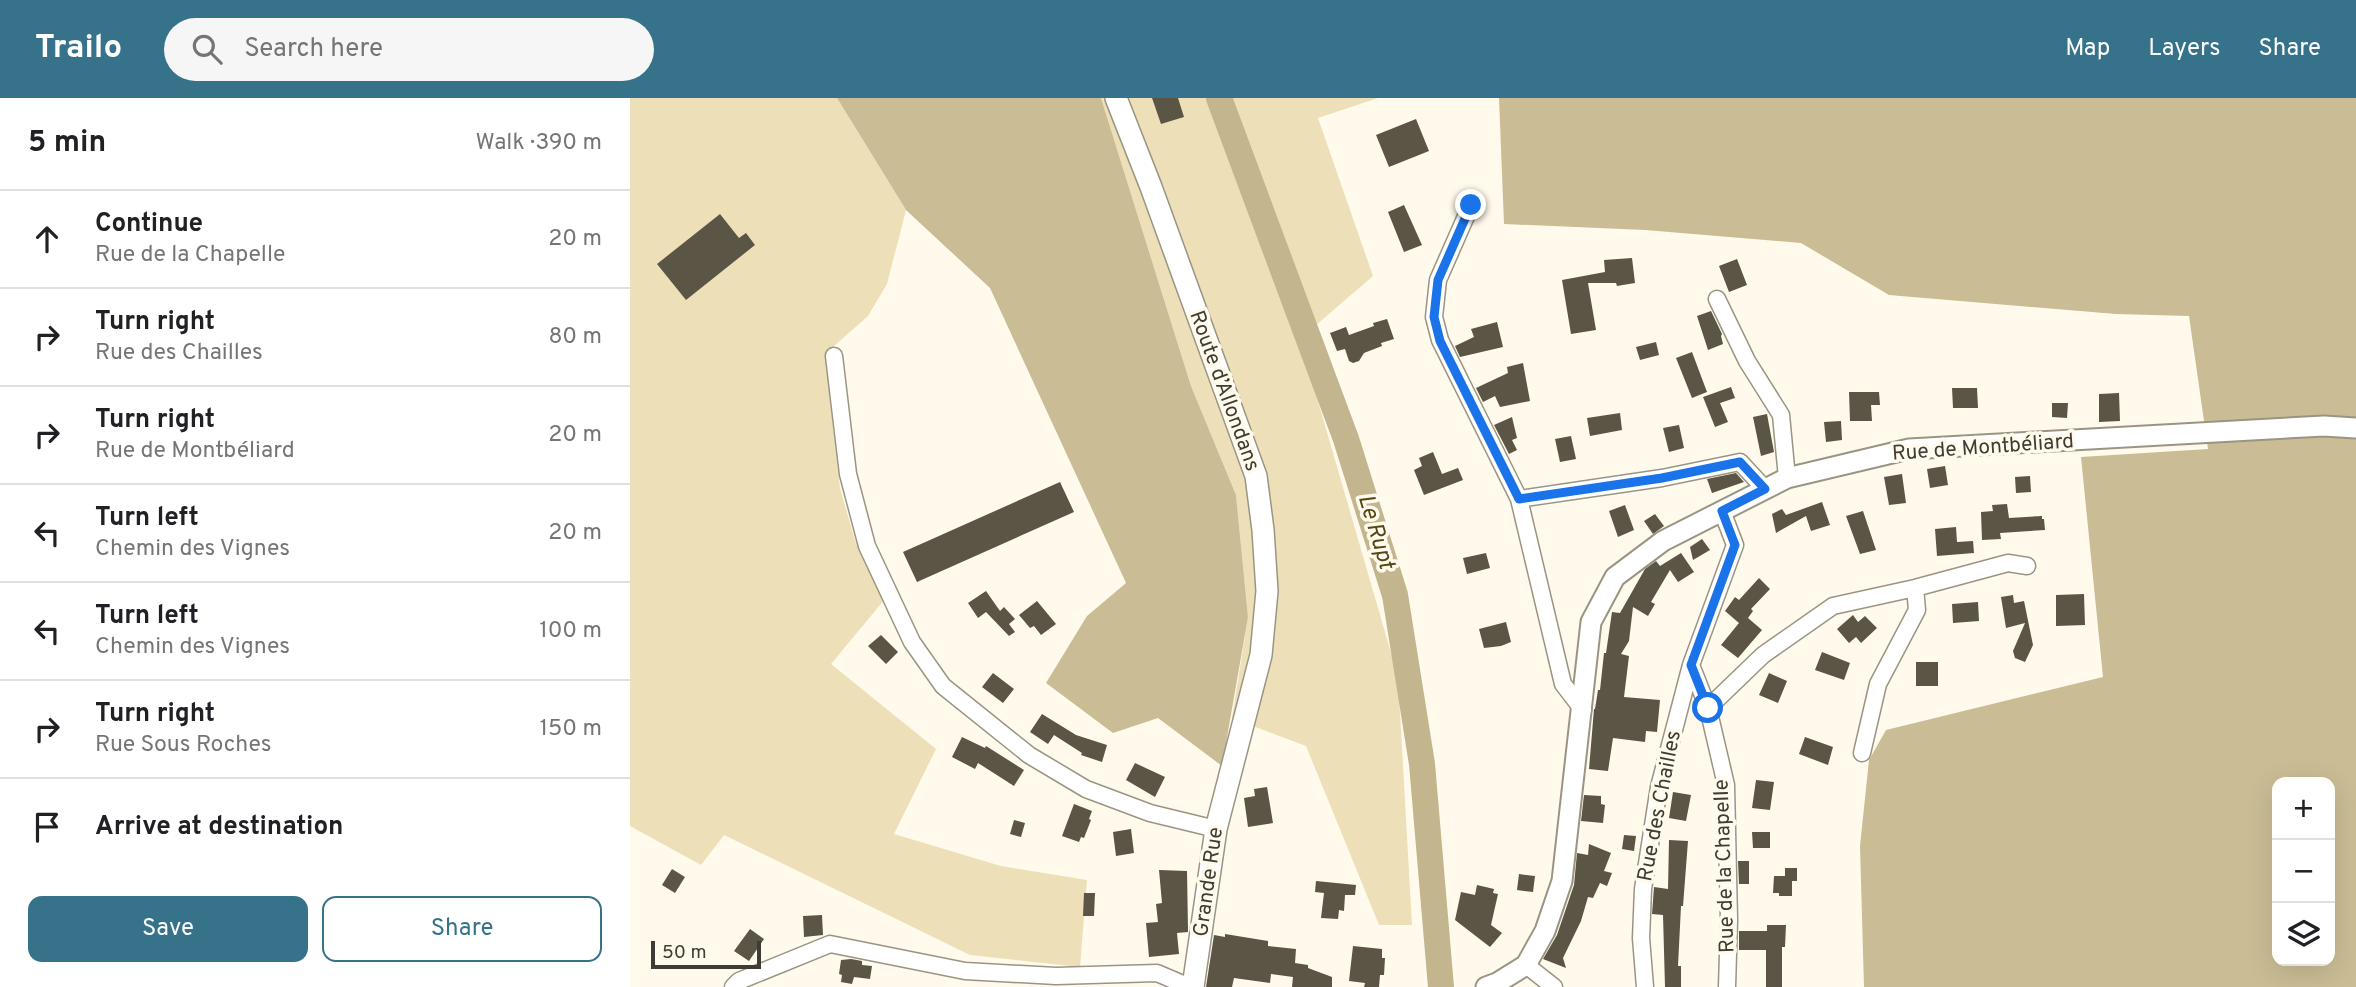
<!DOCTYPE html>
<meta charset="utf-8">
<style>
body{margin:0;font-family:Overpass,sans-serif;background:#f6f6f6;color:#202124}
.controls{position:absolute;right:21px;bottom:21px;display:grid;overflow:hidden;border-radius:14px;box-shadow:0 7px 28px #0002}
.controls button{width:63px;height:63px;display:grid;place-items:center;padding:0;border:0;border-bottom:2px solid #e0e0e0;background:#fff;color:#202124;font:35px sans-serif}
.scale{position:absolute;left:21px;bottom:18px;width:110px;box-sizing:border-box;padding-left:7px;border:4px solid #3f3c35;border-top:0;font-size:19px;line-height:24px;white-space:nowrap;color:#3f3c35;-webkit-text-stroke:5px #fffaeb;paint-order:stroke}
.stop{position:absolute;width:21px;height:21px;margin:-16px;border:5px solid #1a73e8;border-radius:50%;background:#fff}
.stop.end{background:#1a73e8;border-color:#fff;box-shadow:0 2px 7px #0008}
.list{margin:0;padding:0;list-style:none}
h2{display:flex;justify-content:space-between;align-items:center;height:91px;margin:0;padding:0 28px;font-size:30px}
h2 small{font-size:23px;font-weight:400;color:#757577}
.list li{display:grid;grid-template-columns:46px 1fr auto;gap:21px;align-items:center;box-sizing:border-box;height:98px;padding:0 28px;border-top:2px solid #e0e0e0}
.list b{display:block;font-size:26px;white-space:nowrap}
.list p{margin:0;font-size:23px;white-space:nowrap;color:#757577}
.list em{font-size:23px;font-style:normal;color:#757577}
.actions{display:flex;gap:14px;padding:21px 28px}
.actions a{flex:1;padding:16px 0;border:2px solid #36738a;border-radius:14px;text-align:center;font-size:24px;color:#36738a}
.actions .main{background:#36738a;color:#fff}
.icon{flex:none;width:38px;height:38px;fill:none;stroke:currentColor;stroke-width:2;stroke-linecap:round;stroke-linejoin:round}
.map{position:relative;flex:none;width:1726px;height:889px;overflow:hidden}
header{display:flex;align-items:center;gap:42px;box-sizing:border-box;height:98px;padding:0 35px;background:#36738a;color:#fff}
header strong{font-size:33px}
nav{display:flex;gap:38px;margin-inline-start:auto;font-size:24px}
.search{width:490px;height:63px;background:#f6f6f6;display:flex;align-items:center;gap:18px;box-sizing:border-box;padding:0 24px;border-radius:38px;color:#757577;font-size:26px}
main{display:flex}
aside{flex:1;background:#fff}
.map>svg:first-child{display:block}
.green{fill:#ede0b9}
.forest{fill:#cabd95;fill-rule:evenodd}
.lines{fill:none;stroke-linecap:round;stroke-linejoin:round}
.river{stroke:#c3b68e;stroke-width:26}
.building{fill:#5a5545}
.minor-casing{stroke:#9a9583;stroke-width:19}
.tertiary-casing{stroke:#9a9583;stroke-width:23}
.secondary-casing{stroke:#9a9583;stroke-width:24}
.minor{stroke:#fff;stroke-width:16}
.tertiary{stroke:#fff;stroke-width:19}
.secondary{stroke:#fff;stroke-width:21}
.route{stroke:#1a73e8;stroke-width:9}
.labels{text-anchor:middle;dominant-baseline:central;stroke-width:7;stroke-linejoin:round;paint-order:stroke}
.street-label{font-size:21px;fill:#3f3c35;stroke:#fffaeb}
.water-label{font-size:23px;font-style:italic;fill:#554615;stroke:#fffaeb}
</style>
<header>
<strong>Trailo</strong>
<div class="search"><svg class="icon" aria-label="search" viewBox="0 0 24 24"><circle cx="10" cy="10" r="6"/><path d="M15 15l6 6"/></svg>Search here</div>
<nav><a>Map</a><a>Layers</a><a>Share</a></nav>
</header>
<main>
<aside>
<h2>5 min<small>Walk · 390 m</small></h2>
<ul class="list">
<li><svg class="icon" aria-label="ahead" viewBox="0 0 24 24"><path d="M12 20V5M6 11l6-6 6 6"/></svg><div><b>Continue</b><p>Rue de la Chapelle</p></div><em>20 m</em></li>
<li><svg class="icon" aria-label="right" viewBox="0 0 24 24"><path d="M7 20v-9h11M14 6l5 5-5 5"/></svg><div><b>Turn right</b><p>Rue des Chailles</p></div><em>80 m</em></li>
<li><svg class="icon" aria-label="right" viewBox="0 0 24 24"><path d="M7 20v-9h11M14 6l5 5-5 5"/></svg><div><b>Turn right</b><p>Rue de Montbéliard</p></div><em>20 m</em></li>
<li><svg class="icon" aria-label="left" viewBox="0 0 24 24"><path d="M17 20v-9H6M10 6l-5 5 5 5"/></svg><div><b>Turn left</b><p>Chemin des Vignes</p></div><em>20 m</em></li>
<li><svg class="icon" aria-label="left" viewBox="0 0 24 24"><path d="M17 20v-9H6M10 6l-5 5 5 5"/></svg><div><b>Turn left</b><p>Chemin des Vignes</p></div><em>100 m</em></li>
<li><svg class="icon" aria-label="right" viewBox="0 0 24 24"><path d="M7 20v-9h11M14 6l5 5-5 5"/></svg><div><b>Turn right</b><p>Rue Sous Roches</p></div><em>150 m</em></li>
<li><svg class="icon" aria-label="arrive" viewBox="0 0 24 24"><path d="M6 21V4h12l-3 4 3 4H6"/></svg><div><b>Arrive at destination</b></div></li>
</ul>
<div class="actions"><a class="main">Save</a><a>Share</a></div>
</aside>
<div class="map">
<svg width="1726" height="889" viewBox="0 0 1726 889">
<rect width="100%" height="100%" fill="#fffaeb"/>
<path class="green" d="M0,0H207L276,112L257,186L238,218L195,256L210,390L226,446L255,501L201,566L306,651L264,736L371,768L457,782L450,869L340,857L94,737L71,767L0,728Z
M471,0H748L688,20L743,178L670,241L768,579L782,827H749L676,648L602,620L618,519L606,397L561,288Z"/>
<path class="forest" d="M207,0H471L561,288L606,397L618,519L592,668L528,620L483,635L416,585L457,518L496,485L360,190L276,112Z
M869,0H1726V889H1234L1230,748L1239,662L1256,632L1473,579L1451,359L1578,351L1559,218L1486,216L1259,197L1171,145L1015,132L874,126ZM1647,684H1700V863H1647Z"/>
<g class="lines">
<path class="river" d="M589,0L716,341L765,497L792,666L811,889"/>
</g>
<path class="building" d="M522,0H548L554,19L531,26Z
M786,21L799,53L759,69L746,37Z
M774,107L792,147L774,154L758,114Z
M90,116L109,140L116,135L125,147L56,202L27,166Z
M1002,160L1005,185L987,188L986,185H958L966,232L941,236L932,182L975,174L974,162Z
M1107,161L1117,187L1099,194L1089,168Z
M1081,213L1092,236L1091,238L1093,246L1078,252L1067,218Z
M757,221L764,241L751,245L752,248L734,255L729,263L723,265L719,263L715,251L707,253L700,235L716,229L719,237L744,228L743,225Z
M867,224L873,249L830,259L825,248L844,239L841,231Z
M1026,244L1029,257L1010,262L1006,249Z
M1062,254L1077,294L1062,300L1046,260Z
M893,265L900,303L870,309L865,298L853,304L846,290L878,275L877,269Z
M1101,289L1105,300L1090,305L1098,324L1085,329L1073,299Z
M1322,290H1347L1348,310H1323Z
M1219,294H1249L1250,307H1241L1242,323H1220Z
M1489,295L1490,323L1469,324V296Z
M1422,305H1438L1437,320L1422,319Z
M990,315L992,332L960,338L957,320Z
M1137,316L1144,354L1131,358L1123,319Z
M882,319L887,340L882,342L887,352L879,356L864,327Z
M1211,323L1212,342L1196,344L1194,324Z
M1049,327L1054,350L1039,354L1033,330Z
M941,338L946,361L930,364L925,341Z
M803,354L812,376L828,370L833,382L794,397L784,372L792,368L789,360Z
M1315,368L1318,387L1300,390L1297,371Z
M1106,375L1114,384L1082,395L1077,381Z
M1272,376L1276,405L1259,407L1254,379Z
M1400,378L1401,394L1386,395L1385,379Z
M430,384L444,414L287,484L273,454Z
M1192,404L1200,427L1181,433L1176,418L1146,435L1142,416L1152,411L1156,417Z
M1377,406L1379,420L1412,418V421H1414L1415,432L1370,435L1371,441L1352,442L1351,414L1363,413L1362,407Z
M995,407L1004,432L988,439L979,413Z
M1233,413L1246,452L1230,456L1216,418Z
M1025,416L1034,428L1023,436L1014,423Z
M1326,429L1327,444L1343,443L1344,455L1307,458L1305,431Z
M1072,441L1080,452L1063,462L1060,449Z
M856,455L860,470L837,476L833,460Z
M1051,455L1064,474L1048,484L1040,472L1021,504L1025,506L1018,518L1003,509L999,543L991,556L999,558L994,599L1030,602L1027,634L1016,633L1015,644L983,640L978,673L959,671L964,611H965L968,592H970L974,555H976L982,514L990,515L1015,471L1026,463L1030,468Z
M1129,480L1140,491L1121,511L1123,513L1118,520L1132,532L1108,560L1091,547L1109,525L1095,513L1105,499L1109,502Z
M356,493L370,513L374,509L385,521L379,526L385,534L379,538L356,514L348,520L338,505Z
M1454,496L1455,527L1426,528V497Z
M1383,497L1384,505L1394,503L1403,547L1395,564L1385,560L1383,553L1395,525L1376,530L1371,499Z
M407,503L426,526L411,537L404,528L400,530L389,517Z
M1348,504L1349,523L1323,525L1322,506Z
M1223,517L1228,524L1235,518L1247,530L1231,545L1226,539L1219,545L1207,531Z
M876,524L881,544L871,548L854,550L849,531Z
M251,537L268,554L256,566L238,548Z
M1192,554L1220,565L1214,582L1185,572Z
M1286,564H1308V588H1286Z
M363,575L384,591L373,605L352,589Z
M1139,575L1157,583L1148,605L1129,597Z
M412,616L446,637L477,647L472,664L451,657L452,655L424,637L418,646L400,634Z
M332,639L355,650L356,648L394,672L384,688L348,665L345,671L322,659Z
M1175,639L1203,649L1198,667L1169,656Z
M505,665L535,679L525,699L496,682Z
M1126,682L1144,684L1140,712L1122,710Z
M637,689L643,725L618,729L614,700L625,698L624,691Z
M1043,694L1061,697L1056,723L1039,720Z
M954,697L971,698V706L975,707L973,725L951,723Z
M444,706L462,713L459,721L461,722L454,740L451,739L449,744L432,738Z
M384,722L395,725L391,739L380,736Z
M501,731L504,755L486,758L483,734Z
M1122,734H1140V750H1123Z
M994,737L1006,738L1004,753L992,751Z
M1039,742L1058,743L1053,808H1051L1048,868H1051V889H1035L1033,817L1022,816L1024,789L1038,791Z
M959,746L981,755L974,773L982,775L977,788L970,785L963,800L958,799L951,823L933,860L936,870L913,861L927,837L944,787L947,755L958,757Z
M1108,763H1119V786H1109Z
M1155,770H1167V783H1162V798H1149V795H1143L1144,778H1155Z
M42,771L55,779L45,795L32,787Z
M529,772L557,773L558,831V834L547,835L549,856L519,859L516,825L528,824L526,806L532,805Z
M889,776L905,778L903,794L887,792Z
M686,783L726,787L725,797H715L714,813L709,812L708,821L691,820L694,795L685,794Z
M847,787L864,791L863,795L868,796L861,827L872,835L860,849L825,822L831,794L845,797Z
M454,795H465L464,818H453Z
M192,817L193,837L174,839L173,818Z
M1137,827H1156L1155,849H1152V889H1136V852H1109V833H1137Z
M120,831L134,841L119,863L104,853Z
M595,836L638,843V848L666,851L665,865L678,867V870L702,879V889H662L663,879L641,876L640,885L604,880L602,889H576L584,837L595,839Z
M723,848L752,851V860H755L754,877H750L749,889H734L735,885L719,883Z
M221,861L232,863V867L242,868L240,881L224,879L222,886L211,884L212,877L209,876L211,862Z"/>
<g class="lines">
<g class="minor-casing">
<path id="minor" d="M841,107L808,182L804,219L810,242L889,401L933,586L953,612
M1087,201L1117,263L1151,317L1157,380
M204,258L218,376L237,448L282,544L313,588L399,657L456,691L520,715L586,731
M889,401L1032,380L1110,364L1135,391
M1061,567L1078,610L1096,687L1099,822L1097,889
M1078,610L1133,557L1203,508L1285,490L1378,465L1397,468
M1232,655L1248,586L1287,512L1285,490
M896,867L924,889
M103,889L109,883L200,846L335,873L426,878L527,875L560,889
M1015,889L1011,840L1013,791L1029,689L1061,567L1105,447L1092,413"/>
</g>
<g class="tertiary-casing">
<path id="tertiary" d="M856,889L867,885L896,867L915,833L932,783L961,524L985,479L1033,443L1157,380L1279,351L1694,328L1726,330"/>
</g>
<g class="secondary-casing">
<path id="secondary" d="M486,0L521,89L626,378L633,432L637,493L631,557L586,731L563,889"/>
</g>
<use href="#minor" class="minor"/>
<use href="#tertiary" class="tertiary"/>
<use href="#secondary" class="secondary"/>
</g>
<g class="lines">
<path class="route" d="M841,107L808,182L804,219L810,243L889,401L1032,380L1110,364L1135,391L1092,413L1105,447L1061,567L1078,610"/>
</g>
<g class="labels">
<g class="street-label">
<text transform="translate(594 293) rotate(70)">Route d’Allondans</text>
<text transform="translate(1353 350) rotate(-4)">Rue de Montbéliard</text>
<text transform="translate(1030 708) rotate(-79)">Rue des Chailles</text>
<text transform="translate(1095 768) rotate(-92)">Rue de la Chapelle</text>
<text transform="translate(579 784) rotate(-82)">Grande Rue</text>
</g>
<g class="water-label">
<text transform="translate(745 434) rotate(73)">Le Rupt</text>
</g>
</g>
</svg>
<div class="controls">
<button>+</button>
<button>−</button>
<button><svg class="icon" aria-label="layers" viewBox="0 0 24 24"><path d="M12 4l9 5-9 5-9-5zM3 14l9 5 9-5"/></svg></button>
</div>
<div class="scale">50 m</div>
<div class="stop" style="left:1078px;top:610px"></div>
<div class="stop end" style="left:841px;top:107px"></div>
</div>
</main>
